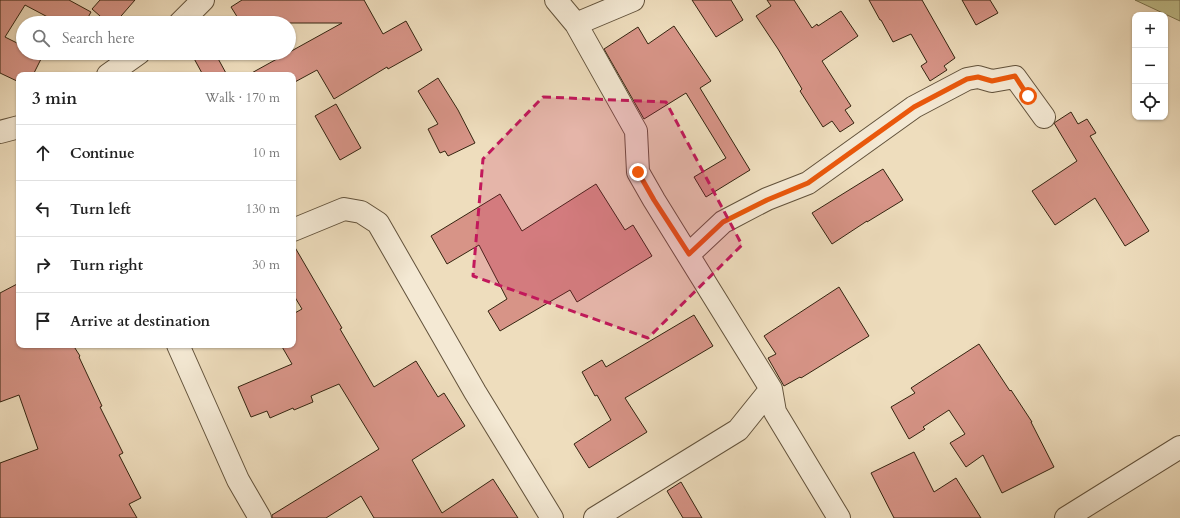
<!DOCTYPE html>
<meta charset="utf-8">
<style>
body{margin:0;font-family:Cardo,serif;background:#f2f2f2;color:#222}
.controls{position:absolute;right:12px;top:12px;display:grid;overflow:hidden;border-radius:8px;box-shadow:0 1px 3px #0004}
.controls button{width:36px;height:36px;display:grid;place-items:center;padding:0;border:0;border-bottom:1px solid #e0e0e0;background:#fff;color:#222;font:20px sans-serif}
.stop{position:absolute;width:12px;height:12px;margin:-9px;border:3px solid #ea580c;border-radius:50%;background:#fff}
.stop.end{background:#ea580c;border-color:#fff;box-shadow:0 1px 4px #0008}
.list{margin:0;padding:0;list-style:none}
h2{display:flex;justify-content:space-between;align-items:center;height:52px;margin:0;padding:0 16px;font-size:17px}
h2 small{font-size:13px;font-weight:400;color:#767676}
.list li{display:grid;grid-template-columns:26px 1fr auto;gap:12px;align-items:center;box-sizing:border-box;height:56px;padding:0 16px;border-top:1px solid #e0e0e0}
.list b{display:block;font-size:15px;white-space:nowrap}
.list em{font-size:13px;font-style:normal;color:#767676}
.icon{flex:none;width:22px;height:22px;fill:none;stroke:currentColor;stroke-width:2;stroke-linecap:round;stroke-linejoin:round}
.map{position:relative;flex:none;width:1180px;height:518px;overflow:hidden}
.search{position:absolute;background:#fff;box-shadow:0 1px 3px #0004;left:16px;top:16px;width:280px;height:44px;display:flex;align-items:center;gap:10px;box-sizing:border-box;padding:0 14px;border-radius:22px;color:#767676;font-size:15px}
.panel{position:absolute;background:#fff;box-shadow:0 1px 3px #0004;left:16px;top:72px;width:280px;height:276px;border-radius:8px}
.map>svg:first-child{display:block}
.green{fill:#c0bf8c;stroke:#7a724e}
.building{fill:#d79487;stroke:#342410}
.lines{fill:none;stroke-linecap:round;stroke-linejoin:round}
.minor-casing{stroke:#62523b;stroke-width:24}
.minor{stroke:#f4e9d4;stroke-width:22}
.route{stroke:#ea580c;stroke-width:5}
.marked{fill:#c2185b;fill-opacity:0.2;stroke:#c2185b;stroke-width:3;stroke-dasharray:8 5;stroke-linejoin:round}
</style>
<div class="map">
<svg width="1180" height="518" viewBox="0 0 1180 518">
<rect width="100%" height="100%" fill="#eeddbd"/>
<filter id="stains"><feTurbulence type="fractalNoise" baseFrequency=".005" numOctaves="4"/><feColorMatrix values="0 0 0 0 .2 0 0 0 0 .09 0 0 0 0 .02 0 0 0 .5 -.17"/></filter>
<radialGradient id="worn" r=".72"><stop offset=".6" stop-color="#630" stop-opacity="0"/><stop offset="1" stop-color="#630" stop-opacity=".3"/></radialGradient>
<path class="green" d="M1135,0H1180V21Z"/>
<path class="building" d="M0,0H69L91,12L85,23H59L25,5L5,37L23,46V53H44L33,75H19V82L0,73Z
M100,0H135L115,23H108L92,9Z
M242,0H364L383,34L406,21L422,50L388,69L387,67L334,99L317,70L293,83V75H248L342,23H241L231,7Z
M692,0H731L743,20L716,37Z
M767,0H794L812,28L817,24L818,26L841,11L858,36L822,61L851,106L845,110L854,123L840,132L832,121L823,127L800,91L802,89L778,49L756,16L771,6Z
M869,0H922L955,58L944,66L947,70L930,81L921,66L927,62L911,34L893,42L881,20H880Z
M962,0H990L998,13L976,25Z
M674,26L711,81L700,88L750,170L706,197L694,177L726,158L686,93L644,119L604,49L638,27L648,44Z
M191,53H215L227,75H203Z
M438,78L458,110L475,143L448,156L445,151L440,153L428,129L438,124L418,91Z
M336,104L361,148L340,160L315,116Z
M1071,112L1078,124L1087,119L1096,133L1090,136L1149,231L1125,246L1095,198L1055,225L1032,191L1077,161L1054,123Z
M883,169L903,200L867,222V221L832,244L812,213Z
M596,184L625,230L633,225L652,256L577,302L570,290L500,331L488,311L507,299L479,245L447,264L431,236L500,194L522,231Z
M293,244L342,328L340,329L374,387L416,361L438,397L444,393L465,426L412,460L442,513L493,479L518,518H374L361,496L326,518H272V515L379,449L339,384L311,396L313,402L294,410L293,408L270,418L267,411L251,417L238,387L292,364L281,345H293V314L302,309L293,294Z
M19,283V345H73L80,356L79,357L102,406L100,407L123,453L119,455L141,498L129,504L137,518H0V463L38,449L19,395L0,402V293Z
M839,287L869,336L801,378L800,377L784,386L768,358L776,354L764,336Z
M694,315L713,346L625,398L647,432L589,468L574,444L611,420L597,395L595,396L582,372L602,360L606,367Z
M979,344L1010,391L1011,390L1032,422H1031L1054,467L1002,493L983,455L966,467L950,443L965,434L949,410L923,427L925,429L909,439L891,407L915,393L911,388Z
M914,452L934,492L956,478L981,518H894L871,473Z
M681,482L702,518H683L667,491Z"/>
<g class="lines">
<g class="minor-casing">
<path id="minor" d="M556,0L576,24L636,131L638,172L654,200L771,389L775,412L839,518
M180,23L203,0
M576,24L633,0
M108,75L139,53
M0,132L19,127
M293,230L344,209L361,212L378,223L475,392L552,518
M689,254L723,222L767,199L808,183L914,107L967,79L978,77L992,81L1015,77L1044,117
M178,345L238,480L260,518
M595,518L738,430L771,389
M1066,518L1180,447"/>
</g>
<use href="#minor" class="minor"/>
</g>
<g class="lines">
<path class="route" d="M638,172L654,200L689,254L723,222L767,200L808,183L914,107L967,79L978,77L992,81L1015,76L1028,96"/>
</g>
<path class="marked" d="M543,97L666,102L742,245L648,338L473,276L483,159Z"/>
<rect width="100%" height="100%" filter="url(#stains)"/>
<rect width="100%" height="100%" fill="url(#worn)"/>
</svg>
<div class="controls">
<button>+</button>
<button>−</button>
<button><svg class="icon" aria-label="locate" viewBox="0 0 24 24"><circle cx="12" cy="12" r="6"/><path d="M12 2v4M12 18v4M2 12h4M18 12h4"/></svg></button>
</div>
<div class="stop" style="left:1028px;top:96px"></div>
<div class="stop end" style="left:638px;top:172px"></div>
<div class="search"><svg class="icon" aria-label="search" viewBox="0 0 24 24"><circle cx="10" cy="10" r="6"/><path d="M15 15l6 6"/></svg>Search here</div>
<section class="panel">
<h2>3 min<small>Walk · 170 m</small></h2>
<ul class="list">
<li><svg class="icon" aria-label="ahead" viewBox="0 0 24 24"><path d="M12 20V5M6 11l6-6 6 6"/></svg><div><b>Continue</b></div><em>10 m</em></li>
<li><svg class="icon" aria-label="left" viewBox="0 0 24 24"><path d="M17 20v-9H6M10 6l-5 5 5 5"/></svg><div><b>Turn left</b></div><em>130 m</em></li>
<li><svg class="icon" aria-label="right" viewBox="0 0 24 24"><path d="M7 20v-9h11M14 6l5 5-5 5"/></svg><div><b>Turn right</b></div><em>30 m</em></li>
<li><svg class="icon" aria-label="arrive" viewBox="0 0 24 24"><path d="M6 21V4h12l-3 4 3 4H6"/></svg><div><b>Arrive at destination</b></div></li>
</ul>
</section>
</div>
